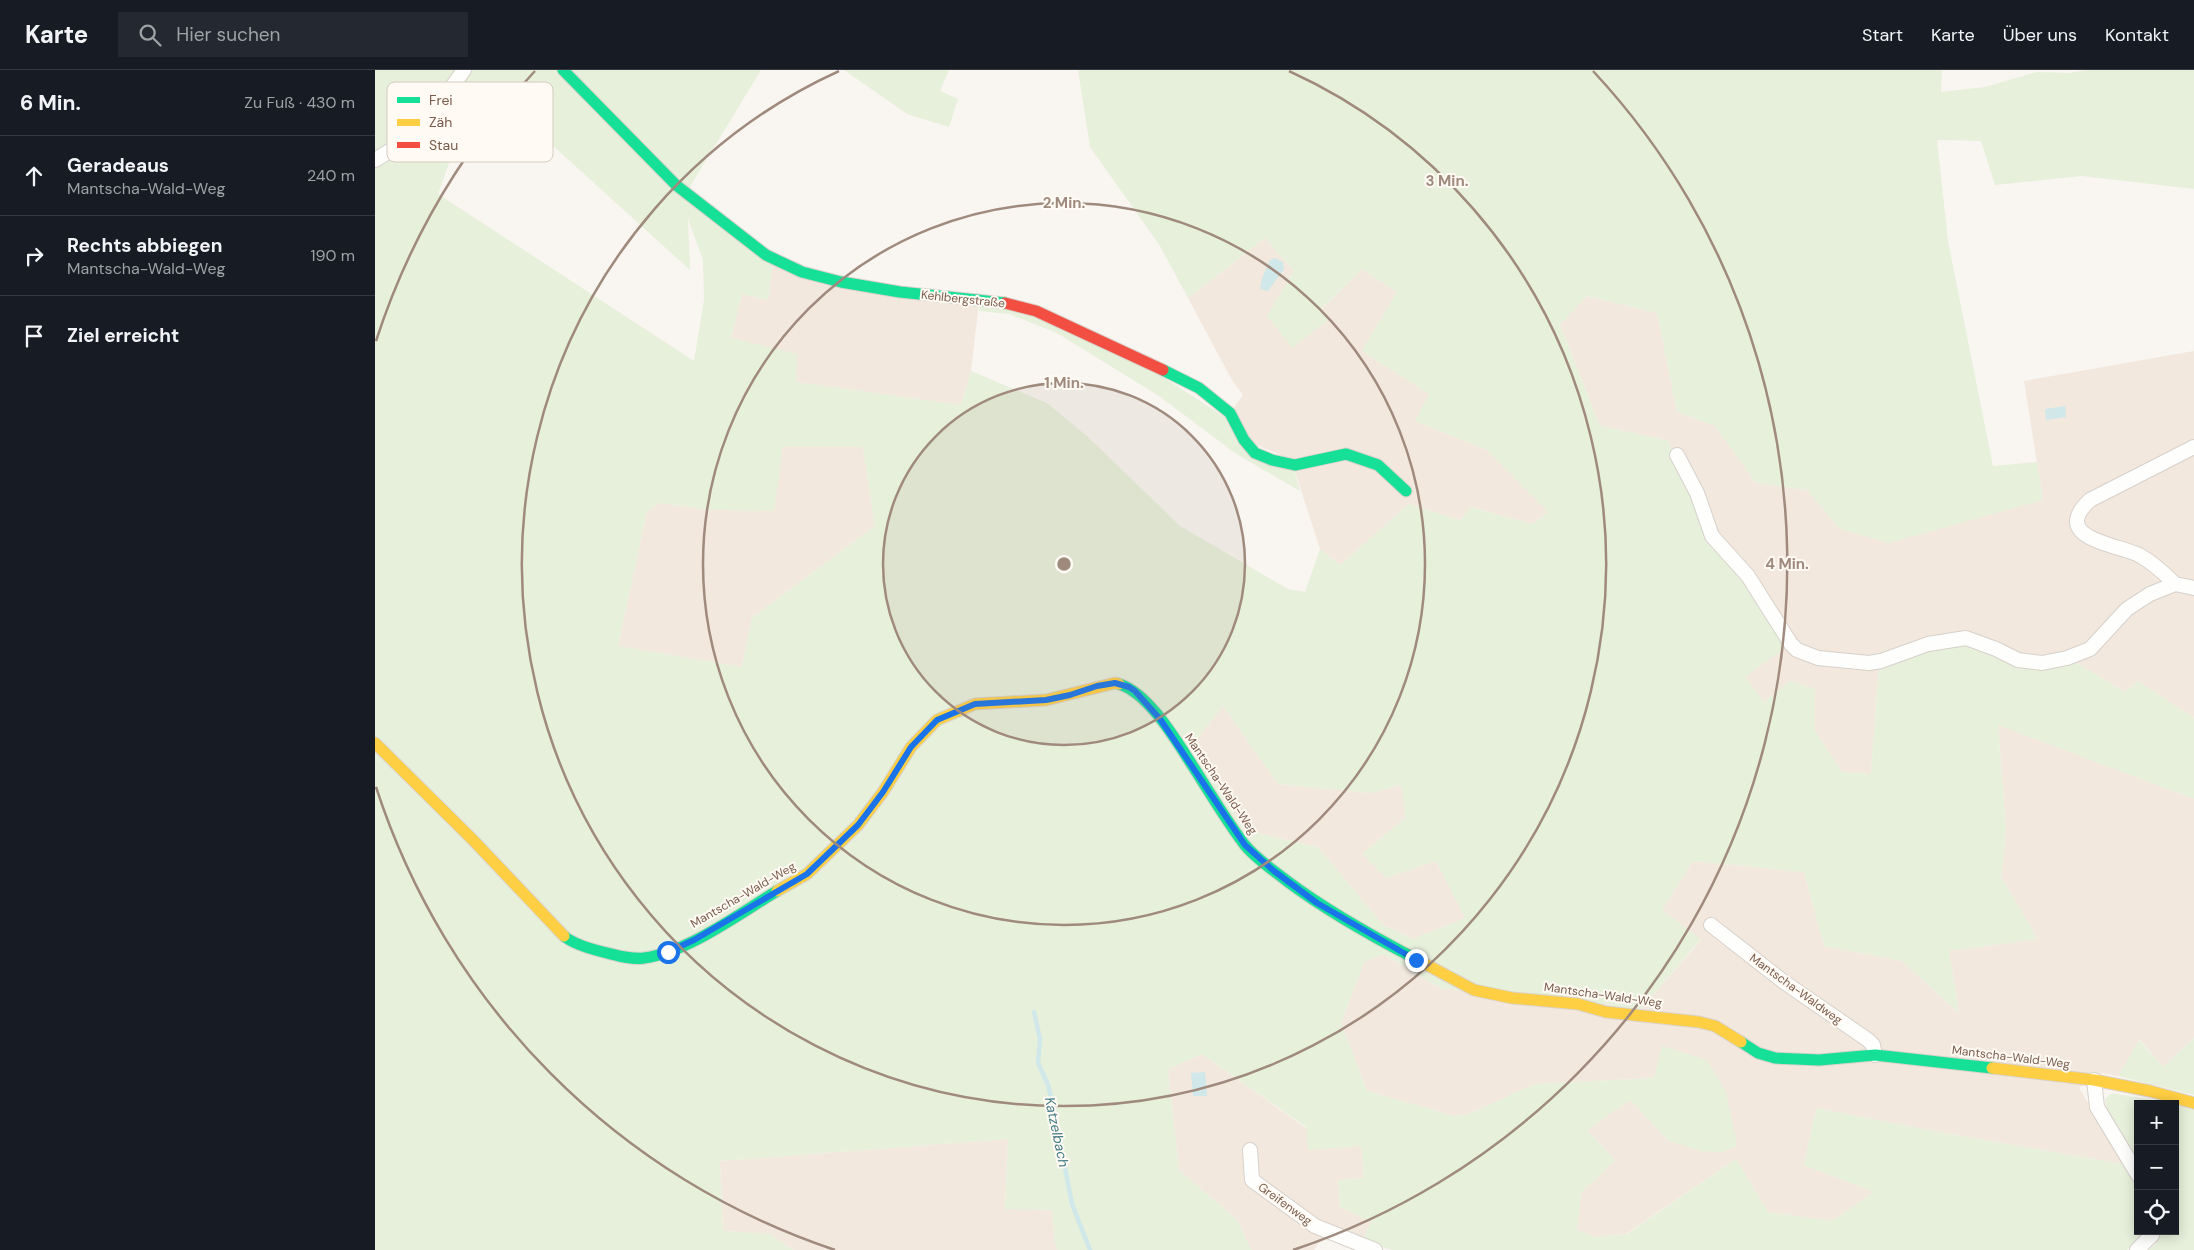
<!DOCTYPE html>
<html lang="de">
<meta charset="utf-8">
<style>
body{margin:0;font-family:"DM Sans",sans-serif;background:#242831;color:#f1f3f6}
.controls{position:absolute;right:15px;bottom:15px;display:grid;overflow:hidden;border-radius:0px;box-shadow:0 2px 12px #0003}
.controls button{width:45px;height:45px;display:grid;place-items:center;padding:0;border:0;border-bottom:1px solid #363941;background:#171b24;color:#f1f3f6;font:25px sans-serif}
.stop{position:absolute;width:15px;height:15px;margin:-11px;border:4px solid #1a73e8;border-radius:50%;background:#fff}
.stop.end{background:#1a73e8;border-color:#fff;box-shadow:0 1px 5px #0008}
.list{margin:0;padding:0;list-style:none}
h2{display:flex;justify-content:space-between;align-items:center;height:65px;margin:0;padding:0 20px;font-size:21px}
h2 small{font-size:16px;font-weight:400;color:#9ea1a6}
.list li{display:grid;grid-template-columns:32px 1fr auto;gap:15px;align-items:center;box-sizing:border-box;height:80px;padding:0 20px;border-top:1px solid #363941}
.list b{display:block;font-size:19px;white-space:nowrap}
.list p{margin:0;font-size:16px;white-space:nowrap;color:#9ea1a6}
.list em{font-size:16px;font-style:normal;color:#9ea1a6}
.icon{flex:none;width:28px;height:28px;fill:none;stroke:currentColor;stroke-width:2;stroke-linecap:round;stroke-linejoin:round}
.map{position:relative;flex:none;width:1819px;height:1180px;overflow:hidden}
header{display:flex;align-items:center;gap:30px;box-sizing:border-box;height:70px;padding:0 25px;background:#171b24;border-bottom:1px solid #363941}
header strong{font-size:24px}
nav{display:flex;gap:28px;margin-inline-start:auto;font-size:18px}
.search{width:350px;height:45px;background:#242831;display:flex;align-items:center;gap:12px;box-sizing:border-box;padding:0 18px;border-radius:0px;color:#9ea1a6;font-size:19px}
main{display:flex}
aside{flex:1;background:#171b24}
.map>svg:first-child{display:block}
.residential{fill:#f2e8de}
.green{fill:#e7f0db;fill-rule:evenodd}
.water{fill:#d0e8ea}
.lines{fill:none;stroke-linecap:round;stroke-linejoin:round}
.stream{stroke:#d0e8ea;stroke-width:4.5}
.street-casing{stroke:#d7d1cb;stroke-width:16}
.fast-casing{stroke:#d9d2cb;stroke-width:13}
.slow-casing{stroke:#d9d2cb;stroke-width:13}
.jam-casing{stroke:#d9d2cb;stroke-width:13}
.street{stroke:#fefefd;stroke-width:14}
.fast{stroke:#16e098;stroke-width:11}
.slow{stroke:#ffcf43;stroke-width:11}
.jam{stroke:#f24e42;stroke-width:11}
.route{stroke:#1a73e8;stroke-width:6}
.ring{fill:none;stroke:#9f8a7d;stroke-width:2.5}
.labels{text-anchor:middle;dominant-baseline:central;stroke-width:4;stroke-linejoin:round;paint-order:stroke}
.street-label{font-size:12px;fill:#7a5c4d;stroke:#fffaf3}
.water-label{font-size:14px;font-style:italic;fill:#437c86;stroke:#fffaf3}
.key{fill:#fffaf3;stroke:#d7cbc1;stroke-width:1}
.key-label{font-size:14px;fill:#7a5c4d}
.centre{fill:#9f8a7d;stroke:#fffaf3;stroke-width:2.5}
.ring-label{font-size:15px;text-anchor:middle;font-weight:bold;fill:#9f8a7d;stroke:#fffaf3;stroke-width:4;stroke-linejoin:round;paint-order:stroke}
</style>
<header>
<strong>Karte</strong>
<div class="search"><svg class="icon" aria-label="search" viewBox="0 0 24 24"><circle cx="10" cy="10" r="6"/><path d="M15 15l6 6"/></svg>Hier suchen</div>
<nav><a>Start</a><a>Karte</a><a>Über uns</a><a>Kontakt</a></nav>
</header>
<main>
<aside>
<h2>6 Min.<small>Zu Fuß · 430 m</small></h2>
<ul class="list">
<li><svg class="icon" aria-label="ahead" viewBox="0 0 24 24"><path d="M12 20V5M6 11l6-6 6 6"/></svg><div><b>Geradeaus</b><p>Mantscha-Wald-Weg</p></div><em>240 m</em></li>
<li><svg class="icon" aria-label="right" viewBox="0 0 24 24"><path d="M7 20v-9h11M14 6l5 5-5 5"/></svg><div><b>Rechts abbiegen</b><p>Mantscha-Wald-Weg</p></div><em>190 m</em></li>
<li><svg class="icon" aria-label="arrive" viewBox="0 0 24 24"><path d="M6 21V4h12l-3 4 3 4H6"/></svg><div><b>Ziel erreicht</b></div></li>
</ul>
</aside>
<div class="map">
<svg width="1819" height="1180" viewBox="0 0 1819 1180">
<rect width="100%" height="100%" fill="#f9f5f0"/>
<path class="residential" d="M890,168L919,201L892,246L953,249L944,242L987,199L1022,222L987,281L1055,324L1040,351L1112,380L1173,442L1157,454L1096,437L1085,450L1034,434L965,495L945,479L916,389L879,374L857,340L868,325L857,310L813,228Z
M398,193L604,232L596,301L586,335L420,312L356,268L367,224L393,230Z
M1211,226L1282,243L1302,342L1340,356L1381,413L1432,420L1465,459L1668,430L1649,311L1819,281V648L1763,611L1750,622L1700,592L1672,600L1632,592L1504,596L1496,704L1467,702L1440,661V619L1415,611L1389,633L1369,606L1412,576L1371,513L1330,470L1320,427L1292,370L1225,356L1185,255Z
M408,377H488L500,456L377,548L367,597L243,576L272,441L285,433L336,440Z
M848,636L903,714L996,723L1027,715L1031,747L987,784L1011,808L1061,791L1090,848L1038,869L1008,855L943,777L869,760L818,674Z
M1623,654L1819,729V968L1788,997L1765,970L1743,1006L1727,1003L1704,1018L1752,1095L1564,1062L1441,1038L1429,1095L1500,1122L1457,1151L1393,1142L1361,1089L1251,1164L1221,1167L1202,1160L1206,1123L1240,1090L1212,1060L1255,1029L1294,1071L1279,1008L1160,1014L1092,1045L1079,1046L992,1021L966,953L989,892L1008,884L1065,918L1216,932L1264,941L1326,870L1287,840L1318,791L1429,802L1449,876L1527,891L1584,943L1574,881L1663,869L1626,807L1631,761Z
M827,984L931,1058L986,1076L989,1108L963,1110L965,1137L996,1152L987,1171L950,1165L939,1180H876L863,1151L804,1100L793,999Z
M633,1069L630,1138L678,1140L680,1175L683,1180H418L394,1164L348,1161L345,1091Z"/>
<path class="green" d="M0,0H386L313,120L398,193L393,230L367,224L356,268L422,284L421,312L586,335L596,301L672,333L714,368L805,456L913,519L930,522L945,479L965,495L1034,434L1085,450L1095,437L1157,454L1173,442L1112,380L1040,351L1054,324L987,281L1022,222L987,199L944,241L954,249L917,278L892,246L919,201L890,168L813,228L785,176L715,77L703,0H1567L1566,22L1610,17L1662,2L1695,3L1712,0H1819V119L1707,106L1620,115L1606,71L1562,70L1573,171L1618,396L1662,392L1668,430L1514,473L1465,459L1432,420L1381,413L1340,356L1302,342L1282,243L1212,226L1185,255L1225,356L1292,370L1320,427L1330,470L1371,513L1412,576L1370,607L1389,632L1415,611L1440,619V661L1467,702L1496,704L1504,596L1556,576L1590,575L1632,592L1672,600L1700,592L1750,622L1763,611L1819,648V729L1623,655L1631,761L1626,807L1663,869L1574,881L1584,943L1527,891L1449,876L1429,802L1318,791L1287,840L1326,869L1264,941L1216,932L1065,918L1008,884L989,892L966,953L992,1021L1079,1046L1092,1045L1160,1014L1279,1008L1287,976L1332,990L1351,1022L1362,1075L1348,1082L1326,1081L1294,1071L1255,1030L1212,1060L1240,1090L1206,1123L1202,1160L1221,1167L1252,1164L1361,1089L1393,1142L1457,1151L1499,1122L1429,1095L1441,1038L1564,1062L1752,1095L1763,1116V1161H1770L1752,1180H1017L987,1171L996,1152L965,1137L963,1110L989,1108L986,1076L933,1080L931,1057L827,984L793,999L804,1100L863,1151L876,1180H683L680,1175L677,1140L630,1139L633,1069L345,1091L348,1161L395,1164L418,1180H0ZM88,54L165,64L315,200L313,149L328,190L329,230L319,291L63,124ZM408,377H488L500,456L377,548L367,597L243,576L272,441L285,433L336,440L399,441ZM848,636L903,714L996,723L1026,715L1031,747L987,784L1011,808L1061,791L1090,848L1038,869L1008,855L943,777L869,760L818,674Z
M469,0H574L565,21L583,29L574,57L532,44Z
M604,232L637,237L765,292L851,348L868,378L919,399L925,421L860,383L784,326L682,263L634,244L604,241Z
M1819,968V1025L1743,1006L1764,970L1788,997Z
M1737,1023L1799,1034H1763V1095L1732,1043L1730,1029Z
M1800,1034L1819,1039V1180H1774L1780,1175L1785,1161H1800Z"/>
<path class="water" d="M900,188L908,192L909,199L893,221L885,219L887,208L895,190Z
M1690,336L1691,347L1671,350L1670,339Z
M830,1002L832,1026H818L816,1003Z"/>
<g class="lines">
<path class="stream" d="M659,942L665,969L663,993L673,1015L678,1035L697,1134L715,1180"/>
<g class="street-casing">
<path id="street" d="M0,90L27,73L51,53L89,0
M1302,385L1322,423L1337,466L1373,506L1416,574L1422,580L1443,588L1494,593L1506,591L1553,574L1591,568L1621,579L1643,590L1667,593L1692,588L1715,579L1752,539L1775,524L1800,514L1819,518
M1800,514C1790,504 1777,492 1764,485C1741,474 1674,468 1715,430L1819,377
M1336,855L1409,912L1493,970L1498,975L1500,985
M1719,1010L1722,1037L1763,1105
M875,1080L877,1110L940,1156L1000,1180
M1762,1180L1777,1165L1778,1161"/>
</g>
<g class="fast-casing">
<path id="fast" d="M188,0L301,115L391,185L427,202L466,212L525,222L630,233
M788,300L824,318L855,343L869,370L880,383L897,390L920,395L971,384L1003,395L1031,421
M744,614C774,623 802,672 819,698C835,723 851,750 869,774C880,788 898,800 912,811C952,841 995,865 1039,888
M189,866C198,874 216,879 228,882C241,885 256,890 269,888C313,882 364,844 402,821
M1366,972L1383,983L1400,988L1444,990L1500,985L1617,998"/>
</g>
<g class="slow-casing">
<path id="slow" d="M0,673L98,770L189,866
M402,821L432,804L483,755L508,722L536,677L562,650L600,634L671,630L740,613L744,614
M1039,888L1099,920L1137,928L1203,934L1231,942L1324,952L1340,956L1366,972
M1617,998L1719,1010L1775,1021L1819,1033"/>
</g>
<g class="jam-casing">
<path id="jam" d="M630,233L661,241L788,300"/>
</g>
<use href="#street" class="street"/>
<use href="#fast" class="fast"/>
<use href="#slow" class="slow"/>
<use href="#jam" class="jam"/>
</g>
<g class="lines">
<path class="route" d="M293,882L319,870L432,804L483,755L508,722L536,677L562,650L600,634L671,630L695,625L722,616L740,613L754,617L760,621L785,649L870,775L899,801L942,833L1041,890"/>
</g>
<circle cx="689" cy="494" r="181" fill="#9f8a7d" fill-opacity=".12"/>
<g class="ring">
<circle cx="689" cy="494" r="181"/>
<circle cx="689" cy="494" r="361"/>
<path d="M914 1A542 542 0 1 1 464 1"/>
<path d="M460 1180A723 723 0 0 1 1 717M1 271A723 723 0 0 1 160 1M1218 1A723 723 0 0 1 918 1180"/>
</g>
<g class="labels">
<g class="street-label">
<text transform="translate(588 229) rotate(6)">Kehlbergstraße</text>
<text transform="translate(846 714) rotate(56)">Mantscha-Wald-Weg</text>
<text transform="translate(368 825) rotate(-30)">Mantscha-Wald-Weg</text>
<text transform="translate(1421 919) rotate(36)">Mantscha-Waldweg</text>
<text transform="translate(1228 925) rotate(8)">Mantscha-Wald-Weg</text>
<text transform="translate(1636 987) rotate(7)">Mantscha-Wald-Weg</text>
<text transform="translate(910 1134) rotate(36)">Greifenweg</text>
</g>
<g class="water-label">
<text transform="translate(682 1062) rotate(78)">Katzelbach</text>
</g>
</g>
<rect x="12" y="12" width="166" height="80" rx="8" class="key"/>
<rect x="22" y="27" width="23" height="6" fill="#16e098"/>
<rect x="22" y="49" width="23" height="7" fill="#ffcf43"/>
<rect x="22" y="72" width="23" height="6" fill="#f24e42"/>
<g class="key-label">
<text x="54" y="35">Frei</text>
<text x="54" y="57">Zäh</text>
<text x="54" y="80">Stau</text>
</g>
<circle cx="689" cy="494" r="8" class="centre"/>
<g class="ring-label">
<text x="1072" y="116">3 Min.</text>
<text x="689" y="138">2 Min.</text>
<text x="689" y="318">1 Min.</text>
<text x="1412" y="499">4 Min.</text>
</g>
</svg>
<div class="controls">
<button>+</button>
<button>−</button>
<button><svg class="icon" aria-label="locate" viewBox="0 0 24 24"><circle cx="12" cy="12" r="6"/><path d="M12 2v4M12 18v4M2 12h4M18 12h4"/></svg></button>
</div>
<div class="stop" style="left:293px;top:882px"></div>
<div class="stop end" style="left:1041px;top:890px"></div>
</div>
</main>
